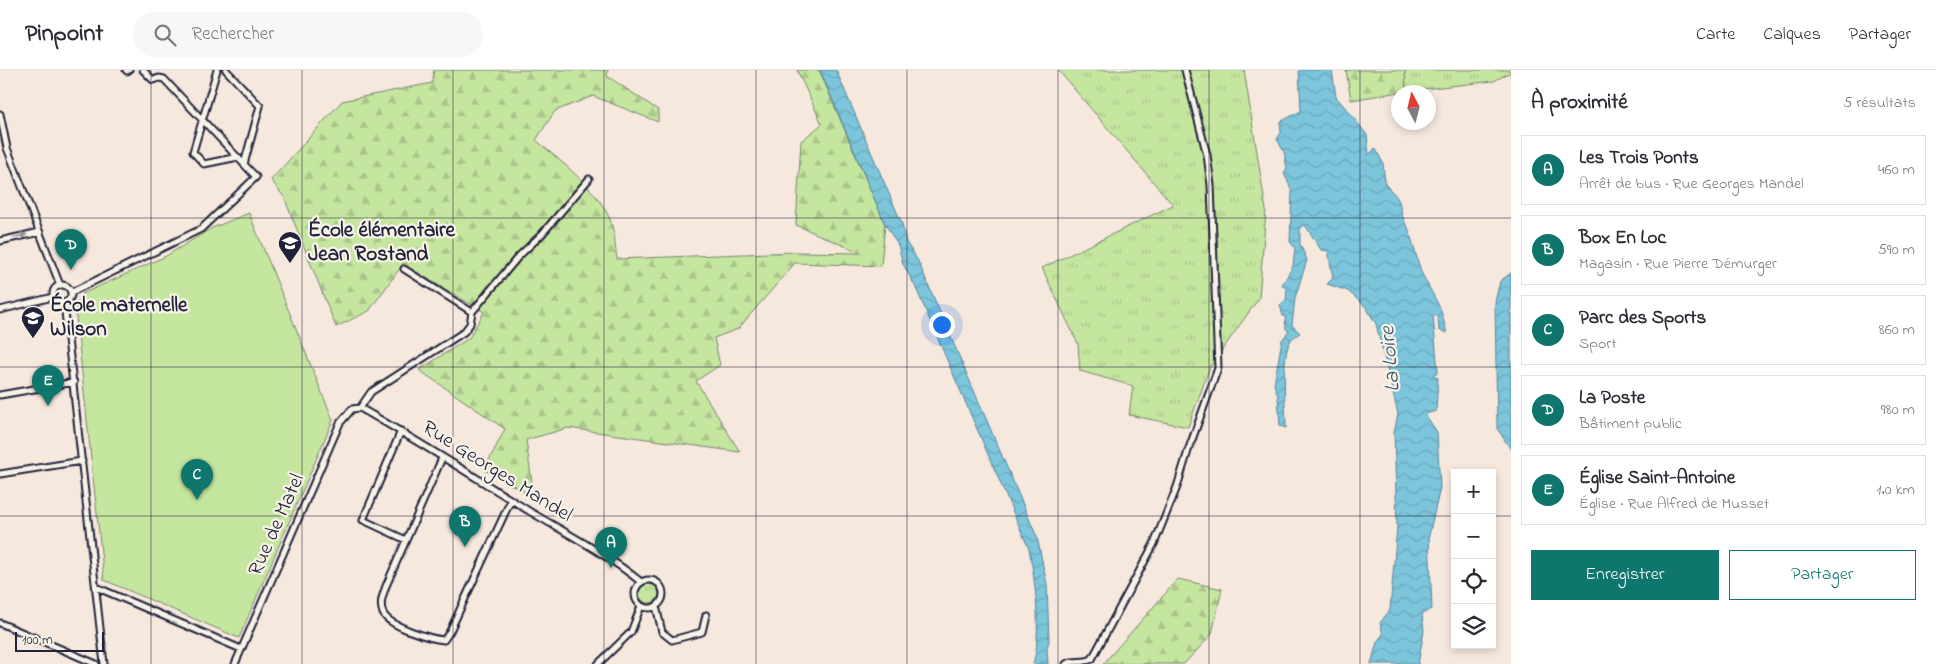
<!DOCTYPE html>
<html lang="fr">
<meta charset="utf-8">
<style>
body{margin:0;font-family:"Indie Flower",sans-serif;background:#f7f7f7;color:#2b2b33}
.controls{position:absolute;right:15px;bottom:15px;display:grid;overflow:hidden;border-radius:0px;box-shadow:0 2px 8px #0003}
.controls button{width:45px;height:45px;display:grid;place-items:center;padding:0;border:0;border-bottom:1px solid #e1e1e2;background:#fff;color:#2b2b33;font:25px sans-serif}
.compass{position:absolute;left:1391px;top:15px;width:45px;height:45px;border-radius:50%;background:#fff;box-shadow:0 2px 8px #0003;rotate:353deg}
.scale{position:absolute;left:15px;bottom:12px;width:89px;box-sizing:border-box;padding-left:5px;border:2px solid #22223b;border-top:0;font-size:14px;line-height:18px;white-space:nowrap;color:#22223b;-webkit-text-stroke:4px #f7f3e8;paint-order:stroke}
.you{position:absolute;left:941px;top:254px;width:18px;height:18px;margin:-12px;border:4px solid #fff;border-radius:50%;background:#1a73e8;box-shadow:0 0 0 8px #1a73e833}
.badge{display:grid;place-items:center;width:32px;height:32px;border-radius:50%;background:#0f766e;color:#fff;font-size:16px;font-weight:700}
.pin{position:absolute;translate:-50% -41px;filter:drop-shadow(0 1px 2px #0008)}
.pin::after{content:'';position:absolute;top:26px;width:18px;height:15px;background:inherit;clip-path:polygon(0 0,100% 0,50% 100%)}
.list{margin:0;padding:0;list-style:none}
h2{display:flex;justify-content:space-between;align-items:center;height:65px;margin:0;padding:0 20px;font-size:21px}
h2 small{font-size:16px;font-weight:400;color:#7c7c81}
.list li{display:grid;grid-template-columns:32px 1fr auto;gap:15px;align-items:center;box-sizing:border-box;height:70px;margin:0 10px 10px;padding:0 10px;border:1px solid #e1e1e2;border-radius:0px}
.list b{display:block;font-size:19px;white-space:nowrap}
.list p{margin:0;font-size:16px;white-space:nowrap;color:#7c7c81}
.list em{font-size:16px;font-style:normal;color:#7c7c81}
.actions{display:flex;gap:10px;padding:15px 20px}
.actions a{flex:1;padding:11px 0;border:1px solid #0f766e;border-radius:0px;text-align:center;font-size:18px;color:#0f766e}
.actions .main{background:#0f766e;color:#fff}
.icon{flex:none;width:28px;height:28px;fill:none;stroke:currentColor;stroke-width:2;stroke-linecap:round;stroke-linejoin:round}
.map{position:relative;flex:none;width:1511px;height:594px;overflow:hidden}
header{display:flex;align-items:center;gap:30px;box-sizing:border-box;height:70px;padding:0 25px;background:#fff;border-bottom:1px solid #e1e1e2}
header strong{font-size:24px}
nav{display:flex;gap:28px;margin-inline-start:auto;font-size:18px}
.search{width:350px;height:45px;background:#f7f7f7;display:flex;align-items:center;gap:12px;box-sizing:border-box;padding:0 18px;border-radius:28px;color:#7c7c81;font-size:19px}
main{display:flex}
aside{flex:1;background:#fff}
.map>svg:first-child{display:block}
.grass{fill:url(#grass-tufts);stroke:#74846d}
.forest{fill:url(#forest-firs);stroke:#74846d}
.park{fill:#c5e69f;stroke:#74846d}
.water{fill:url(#water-waves);stroke:#57849b}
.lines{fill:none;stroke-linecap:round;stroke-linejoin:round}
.street-casing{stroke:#22223b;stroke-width:9}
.street{stroke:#f7f3e8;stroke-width:5}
.oneway{fill:#97959a}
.grid{fill:none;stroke:#22223b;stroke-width:1;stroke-opacity:0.55}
.labels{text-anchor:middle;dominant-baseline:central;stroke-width:4.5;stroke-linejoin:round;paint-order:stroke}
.poi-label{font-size:21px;font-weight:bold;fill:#22223b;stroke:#f7f3e8;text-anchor:start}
.street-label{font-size:21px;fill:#22223b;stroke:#f7f3e8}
.water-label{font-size:22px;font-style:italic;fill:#3d536b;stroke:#f7f3e8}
</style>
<header>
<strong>Pinpoint</strong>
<div class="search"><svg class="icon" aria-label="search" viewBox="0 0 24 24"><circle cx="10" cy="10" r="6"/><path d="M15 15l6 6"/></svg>Rechercher</div>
<nav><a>Carte</a><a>Calques</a><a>Partager</a></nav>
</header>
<main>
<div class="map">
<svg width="1511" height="594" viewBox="0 0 1511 594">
<defs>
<pattern id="grass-tufts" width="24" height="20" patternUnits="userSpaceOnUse" patternTransform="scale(1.25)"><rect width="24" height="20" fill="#c5e69f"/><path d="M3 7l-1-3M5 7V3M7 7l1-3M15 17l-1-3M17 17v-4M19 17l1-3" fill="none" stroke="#a9c58a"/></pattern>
<pattern id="forest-firs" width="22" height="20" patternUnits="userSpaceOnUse" patternTransform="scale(1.25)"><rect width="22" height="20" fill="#c5e69f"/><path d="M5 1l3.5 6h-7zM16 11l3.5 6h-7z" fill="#a9c58a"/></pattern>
<pattern id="water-waves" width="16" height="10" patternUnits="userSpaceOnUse" patternTransform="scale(1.25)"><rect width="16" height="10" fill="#7bc5db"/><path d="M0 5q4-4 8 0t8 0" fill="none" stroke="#6aa9bd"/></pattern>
</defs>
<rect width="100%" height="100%" fill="#f7e8de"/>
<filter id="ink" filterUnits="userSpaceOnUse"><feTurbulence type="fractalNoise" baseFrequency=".02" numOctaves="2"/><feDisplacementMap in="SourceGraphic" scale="10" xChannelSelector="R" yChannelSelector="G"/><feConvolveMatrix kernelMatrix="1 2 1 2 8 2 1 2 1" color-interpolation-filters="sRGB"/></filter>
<g filter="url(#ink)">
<path class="grass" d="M1058,0H1244L1266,140L1259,228L1210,297L1188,357L1129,345L1133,316L1080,301L1078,274L1042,198L1173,135Z
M1405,0H1511V2L1494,11L1406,21Z
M639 523a10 10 0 1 1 20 0a10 10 0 1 1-20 0Z"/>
<path class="forest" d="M434,0H608L607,6L658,40V52L593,26L555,41L536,70C561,92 602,122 612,155C615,166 615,178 617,189L795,182L861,183L796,155L801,71L822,54L797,0H819L885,154L881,196L795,193L738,259L714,268L720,295L696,311L740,382L568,358L526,370L534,427L484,400L505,359L419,300L469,268L484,242L403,194L369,241L336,257L284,127L271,110L342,31L432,13Z
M1346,0H1405L1406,21L1351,30Z
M1178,509L1222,519L1212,564L1184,594H1103Z"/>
<path class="park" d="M249,143L333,350L239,568L104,510L75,237L82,224L166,186L212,158Z"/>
<path class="water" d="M820,0H836L902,154L906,172L918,191L1037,467L1047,514L1049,571L1047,578L1048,594H1033C1042,565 1035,509 1029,479L915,216L903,194L898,175L885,154Z
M1299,0H1332L1336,27L1351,44L1367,65L1369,85L1375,78L1383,93L1385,114C1388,118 1393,122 1396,126C1403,136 1400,148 1408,157L1421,202L1440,238L1447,263L1439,260L1438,246H1433L1438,302L1433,305L1438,308L1436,341L1425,344L1437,362L1440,418L1429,465L1432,539L1422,544L1424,561L1418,594H1371L1377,572L1383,564L1380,553L1390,540L1397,456L1394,363L1398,344L1376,254L1366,237L1348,221L1327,214L1333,208L1328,181L1321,180L1305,155L1300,158V174L1307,190L1295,228L1292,255L1300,263C1297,265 1292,268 1291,270C1280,287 1286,338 1286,358L1280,356L1278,326L1274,314L1282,270L1289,261L1286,259L1285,246H1283L1280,235L1286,230L1287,219L1282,215L1293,196L1295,178L1290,172L1292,121L1284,103L1287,98L1284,82L1277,69L1281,63L1280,52L1301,41Z
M1511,203V380L1497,358L1495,232L1500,211Z"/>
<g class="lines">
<g class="street-casing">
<path id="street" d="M126,0L127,1L129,0
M217,0L193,82L204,94L238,87
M226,0L260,36L244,94
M0,44L7,78L60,215
M0,171L40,162
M404,199L472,242
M53 224a9 9 0 1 1 18 0a9 9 0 1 1-18 0Z
M72,222L201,159L256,107L164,9L159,8L153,10L143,0
M64,233L104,594
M0,240L53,227
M0,325L74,312
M360,338C417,370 473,406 529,441C566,463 607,484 641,512
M360,338L371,322L464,262L470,254L472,242L518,187L542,164L589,109
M401,361L363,450L406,470
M442,388L386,516C383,525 379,533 383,543C388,556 431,569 444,570L450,561L511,430
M0,404L82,391
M635 524a14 14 0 1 1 28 0a14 14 0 1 1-28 0Z
M96,517L241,579
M656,536L662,562L672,570L702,562L706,545
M0,553L96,594
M235,594L340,353L352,339L360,338
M598,594L631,562L641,536
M1066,594C1074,589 1083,594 1092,589L1154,474L1177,417L1188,381L1218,298L1211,115L1207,85L1185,0"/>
</g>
<use href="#street" class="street"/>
</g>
<defs><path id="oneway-solid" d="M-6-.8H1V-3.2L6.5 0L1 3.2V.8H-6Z" transform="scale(1.25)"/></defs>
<use class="oneway" href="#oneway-solid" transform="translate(20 166) rotate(-13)"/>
</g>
<path class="grid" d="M151,0V594M302,0V594M453,0V594M604,0V594M756,0V594M907,0V594M1058,0V594M1209,0V594M1360,0V594M0,148H1511M0,297H1511M0,446H1455M1492,446H1511"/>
<defs>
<g id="school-pin" transform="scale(1.25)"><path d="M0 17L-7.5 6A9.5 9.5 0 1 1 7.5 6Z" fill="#22223b" stroke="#f7f3e8"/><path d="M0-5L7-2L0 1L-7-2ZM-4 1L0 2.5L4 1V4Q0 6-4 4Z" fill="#fff"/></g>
</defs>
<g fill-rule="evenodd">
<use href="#school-pin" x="290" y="173"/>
<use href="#school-pin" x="33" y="248"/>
</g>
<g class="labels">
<g class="poi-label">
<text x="308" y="161">École élémentaire<tspan x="308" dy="24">Jean Rostand</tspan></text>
<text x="50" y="236">École maternelle<tspan x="50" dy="24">Wilson</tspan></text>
</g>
<g class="street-label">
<text transform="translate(497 402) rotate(32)">Rue Georges Mandel</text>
<text transform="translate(277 455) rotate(-66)">Rue de Matel</text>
</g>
<g class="water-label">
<text transform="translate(1391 289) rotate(-95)">La Loire</text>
</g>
</g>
</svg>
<div class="controls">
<button>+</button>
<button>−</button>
<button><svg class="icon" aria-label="locate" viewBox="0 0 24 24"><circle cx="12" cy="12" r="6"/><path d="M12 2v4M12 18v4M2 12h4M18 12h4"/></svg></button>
<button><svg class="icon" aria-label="layers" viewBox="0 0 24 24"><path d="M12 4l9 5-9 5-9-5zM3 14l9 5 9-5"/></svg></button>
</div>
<svg class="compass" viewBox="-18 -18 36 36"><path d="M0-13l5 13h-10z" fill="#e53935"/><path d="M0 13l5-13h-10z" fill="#7c7c81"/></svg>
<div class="scale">100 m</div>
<div class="you"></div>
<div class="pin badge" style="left:611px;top:498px">A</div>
<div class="pin badge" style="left:465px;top:477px">B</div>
<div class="pin badge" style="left:197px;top:430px">C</div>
<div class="pin badge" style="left:71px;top:200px">D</div>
<div class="pin badge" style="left:48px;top:336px">E</div>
</div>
<aside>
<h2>À proximité<small>5 résultats</small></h2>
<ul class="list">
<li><span class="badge">A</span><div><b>Les Trois Ponts</b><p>Arrêt de bus · Rue Georges Mandel</p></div><em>460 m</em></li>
<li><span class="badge">B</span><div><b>Box En Loc</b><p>Magasin · Rue Pierre Démurger</p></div><em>590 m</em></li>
<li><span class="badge">C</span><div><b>Parc des Sports</b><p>Sport</p></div><em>860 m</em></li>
<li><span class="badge">D</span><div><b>La Poste</b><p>Bâtiment public</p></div><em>980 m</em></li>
<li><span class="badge">E</span><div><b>Église Saint-Antoine</b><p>Église · Rue Alfred de Musset</p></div><em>1.0 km</em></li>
</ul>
<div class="actions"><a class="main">Enregistrer</a><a>Partager</a></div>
</aside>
</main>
